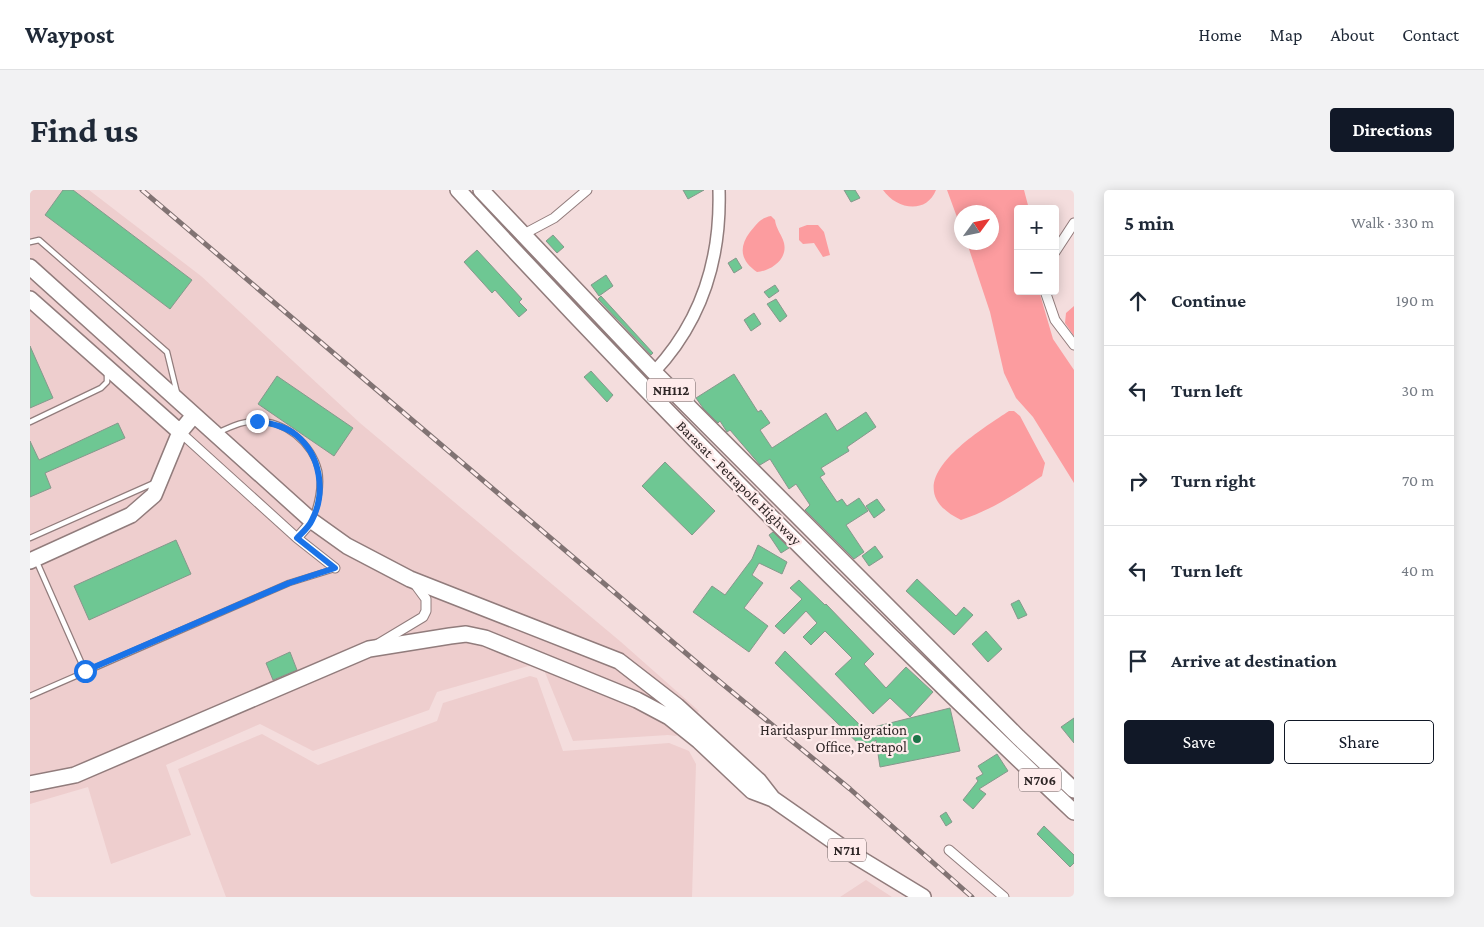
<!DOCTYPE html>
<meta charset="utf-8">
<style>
body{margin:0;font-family:"Crimson Pro",serif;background:#f2f2f3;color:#1f2937}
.controls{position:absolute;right:15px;top:15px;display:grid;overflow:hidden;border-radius:5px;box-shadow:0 2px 12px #0003}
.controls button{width:45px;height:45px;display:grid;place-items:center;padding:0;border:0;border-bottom:1px solid #e0e1e3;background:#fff;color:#1f2937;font:25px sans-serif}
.compass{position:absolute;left:924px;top:15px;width:45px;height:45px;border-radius:50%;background:#fff;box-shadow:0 2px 12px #0003;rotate:57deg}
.stop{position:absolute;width:15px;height:15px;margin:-11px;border:4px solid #1a73e8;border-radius:50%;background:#fff}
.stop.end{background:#1a73e8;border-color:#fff;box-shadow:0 1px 5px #0008}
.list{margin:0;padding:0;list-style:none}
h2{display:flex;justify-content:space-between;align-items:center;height:65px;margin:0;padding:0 20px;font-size:21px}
h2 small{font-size:16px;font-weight:400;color:#747a83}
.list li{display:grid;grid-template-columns:32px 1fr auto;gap:15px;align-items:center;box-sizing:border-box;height:90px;padding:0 20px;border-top:1px solid #e0e1e3}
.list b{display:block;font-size:19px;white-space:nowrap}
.list em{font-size:16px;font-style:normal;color:#747a83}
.actions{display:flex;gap:10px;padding:15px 20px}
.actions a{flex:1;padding:11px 0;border:1px solid #111827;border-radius:5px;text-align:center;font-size:18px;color:#111827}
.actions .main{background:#111827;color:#fff}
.icon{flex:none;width:28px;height:28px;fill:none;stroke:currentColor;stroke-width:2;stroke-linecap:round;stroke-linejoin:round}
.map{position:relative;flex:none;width:1044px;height:707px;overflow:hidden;border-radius:5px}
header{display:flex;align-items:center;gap:30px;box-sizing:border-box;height:70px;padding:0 25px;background:#fff;border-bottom:1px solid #e0e1e3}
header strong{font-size:24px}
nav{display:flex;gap:28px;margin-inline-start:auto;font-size:18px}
.intro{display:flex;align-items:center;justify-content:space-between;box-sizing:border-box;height:120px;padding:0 30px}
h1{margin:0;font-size:35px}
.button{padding:12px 22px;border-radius:5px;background:#111827;color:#fff;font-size:18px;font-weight:700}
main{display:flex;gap:30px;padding:0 30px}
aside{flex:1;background:#fff;border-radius:5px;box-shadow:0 2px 12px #0003}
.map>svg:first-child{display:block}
.built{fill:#eecece}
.water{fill:#fc9c9f}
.building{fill:#6ec793;stroke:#86988c}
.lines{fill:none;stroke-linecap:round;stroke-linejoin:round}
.service-casing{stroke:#917c7c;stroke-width:7}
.minor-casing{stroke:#917c7c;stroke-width:11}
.tertiary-casing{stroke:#917c7c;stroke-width:14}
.trunk-casing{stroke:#917c7c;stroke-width:18}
.service{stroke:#fff;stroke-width:4.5}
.minor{stroke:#fff;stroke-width:9}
.tertiary{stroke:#fff;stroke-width:11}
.trunk{stroke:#fff;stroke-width:15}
.rail-casing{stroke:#817373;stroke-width:5}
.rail{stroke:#feebeb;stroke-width:3;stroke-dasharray:9;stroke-linecap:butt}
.route{stroke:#1a73e8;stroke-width:6}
.poi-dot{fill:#1d7549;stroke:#feebeb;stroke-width:2}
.labels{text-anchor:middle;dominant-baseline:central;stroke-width:4.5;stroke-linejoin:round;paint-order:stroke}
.shield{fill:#feebeb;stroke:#6c6161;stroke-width:1}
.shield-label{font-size:14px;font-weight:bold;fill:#2e2626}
.street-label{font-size:15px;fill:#2e2626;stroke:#feebeb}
.poi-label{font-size:15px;fill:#2e2626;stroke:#feebeb;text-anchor:end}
</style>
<header>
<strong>Waypost</strong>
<nav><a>Home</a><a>Map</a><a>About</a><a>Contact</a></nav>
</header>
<div class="intro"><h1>Find us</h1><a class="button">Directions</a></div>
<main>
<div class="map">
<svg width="1044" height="707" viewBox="0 0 1044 707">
<rect width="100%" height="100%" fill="#f4dddd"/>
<path class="built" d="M0,0H59L171,86L330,233L591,452L669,521L646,546L638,545L543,551L514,480L502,475L407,502L399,520L283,561L230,534L136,575L161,645L81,674L58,597L0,614Z
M500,486L507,488L533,561L639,553L659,561L666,574L662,707H196L148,579L232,544L288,575L407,531L413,513Z
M836,690L862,707H810Z"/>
<path class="water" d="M853,0H906C896,25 866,19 853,0Z
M917,0H994L999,19H988V101H1009L1023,149L1044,180V293L1003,227L986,208L974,183L960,122L937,53L962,52V22H932L931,38Z
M741,26L745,30C746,39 752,45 754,53C758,70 740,81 727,82C711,71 708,58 720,42C727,34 730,28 741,26Z
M777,35H788L794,42L800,65L793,67L784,53L773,54L769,50V38Z
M1044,116V146L1035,133L1036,123Z
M979,221H984L990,226L1015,273L1012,286C986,304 961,320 931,330C860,295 946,243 979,221Z"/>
<path class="building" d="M33,0H43L162,90L140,119L15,25Z
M653,0H674L658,9Z
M814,0H825L830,8L821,12Z
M523,45L534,57L527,63L516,51Z
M447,60L492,109L489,112L497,120L489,127L465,100L462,103L434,72Z
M706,68L712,78L704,83L698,73Z
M576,85L583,96L569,106L561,95Z
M745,95L749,101L739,108L734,102Z
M571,106L623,163L621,165L568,109Z
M746,109L757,126L750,132L737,114Z
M724,123L731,134L721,141L714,130Z
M0,156L23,208L0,218Z
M561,181L583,205L577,212L554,187Z
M704,184L728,222L731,220L740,233L730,240L742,258L796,223L807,241L836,222L846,237L817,257L819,261L791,278L795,284L790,287L807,312L812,309L817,316L829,308L838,321L816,335L834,362L824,369L775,320L780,315L766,294L759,299L740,269L730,275L700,240L697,242L690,231L688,233L673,218L666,208Z
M247,186L323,238L304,266L228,214Z
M88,233L95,248L15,283L21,298L0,307V251L9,270Z
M635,272L685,321L662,345L612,296Z
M847,309L855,320L844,328L836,316Z
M743,342L759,358L751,363L739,345Z
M146,350L161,384L59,430L44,396Z
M728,355L757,372L752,384L729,373L722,385L733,393L714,418L738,436L719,462L663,422L682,396L695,405L722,369Z
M845,356L853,367L839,376L832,366Z
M887,389L926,426L934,417L943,425L924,445L876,401Z
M769,390L795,415L796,414L844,464L834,474L856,498L876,477L903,502L880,527L860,508L843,524L805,484L822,468L795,441L781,455L773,447L787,433L776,421L754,444L745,436L772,409L760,398Z
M989,410L997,425L988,429L981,414Z
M956,441L972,459L958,472L942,454Z
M755,461L831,536L824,542L920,518L930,561L850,577L846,550L836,561L745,473Z
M260,462L267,480L243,490L236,473Z
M1044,528V553L1031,537Z
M967,564L978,581L949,599L956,604L943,619L933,610L948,591L946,588L953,584L948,576Z
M916,622L922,632L916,636L910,626Z
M1014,636L1044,665V673L1040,677L1007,644Z"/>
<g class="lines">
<g class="service-casing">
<path id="service" d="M0,52L9,50L137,162L147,203
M0,232L71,198L77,192V183
M189,242C201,237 212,231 226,231C254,230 282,253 289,281C292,296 288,312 283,327
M0,348L124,293
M6,370L55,481
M0,506L259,393L304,379"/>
</g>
<g class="minor-casing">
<path id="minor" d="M494,44L524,28L557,0
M1025,62L1044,33
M1015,101L1025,130L1044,155
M150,242L267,348L305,378
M267,348L282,331
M348,454L393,427L396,421V409L385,394
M919,660L974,707"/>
</g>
<g class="tertiary-casing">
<path id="tertiary" d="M624,182C671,132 691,69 689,0"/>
</g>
<g class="trunk-casing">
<path id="trunk" d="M428,0C626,215 832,422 1044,622
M451,0L624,182L988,547L1044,600
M0,77L282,331L317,356L380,389L589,471L647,516L729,591L743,609
M0,109L150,242
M0,371L101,325L124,305L150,242L164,225
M0,594L45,585L339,459L420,446L436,444L455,448L607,510L639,527L669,551L722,601L743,609L819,662L893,707"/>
</g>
<use href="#service" class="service"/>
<use href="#minor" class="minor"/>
<use href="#tertiary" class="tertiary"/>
<use href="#trunk" class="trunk"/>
<g class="rail-casing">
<path id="rail" d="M112,0L678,482L820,599L942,707"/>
</g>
<use href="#rail" class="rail"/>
</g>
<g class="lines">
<path class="route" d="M55,481L259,393L305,378L267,348C272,343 279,337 282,330C296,303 291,265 266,245C255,236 241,233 227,231"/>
</g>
<circle class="poi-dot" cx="887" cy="549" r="5"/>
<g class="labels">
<g class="shield">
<rect x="617" y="188.5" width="48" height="23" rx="4"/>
<rect x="989" y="578.5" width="42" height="23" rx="4"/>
<rect x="798" y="648.5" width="38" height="23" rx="4"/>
</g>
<g class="shield-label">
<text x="641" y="200">NH112</text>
<text x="1010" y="590">N706</text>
<text x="817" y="660">N711</text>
</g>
<g class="street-label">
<text transform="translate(709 293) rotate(45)">Barasat - Petrapole Highway</text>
</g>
<g class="poi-label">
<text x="877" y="540">Haridaspur Immigration<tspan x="877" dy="17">Office, Petrapol</tspan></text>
</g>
</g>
</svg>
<div class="controls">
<button>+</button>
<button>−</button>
</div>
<svg class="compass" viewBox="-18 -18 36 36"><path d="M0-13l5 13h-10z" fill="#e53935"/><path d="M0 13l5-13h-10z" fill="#747a83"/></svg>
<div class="stop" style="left:55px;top:481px"></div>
<div class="stop end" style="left:227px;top:231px"></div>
</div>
<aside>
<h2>5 min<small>Walk · 330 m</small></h2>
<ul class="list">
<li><svg class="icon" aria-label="ahead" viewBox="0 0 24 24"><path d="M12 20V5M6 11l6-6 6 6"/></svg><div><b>Continue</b></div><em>190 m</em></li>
<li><svg class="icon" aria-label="left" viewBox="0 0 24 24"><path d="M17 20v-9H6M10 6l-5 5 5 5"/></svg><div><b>Turn left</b></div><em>30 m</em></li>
<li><svg class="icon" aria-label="right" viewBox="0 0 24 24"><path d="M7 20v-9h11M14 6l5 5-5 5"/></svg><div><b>Turn right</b></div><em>70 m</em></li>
<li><svg class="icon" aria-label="left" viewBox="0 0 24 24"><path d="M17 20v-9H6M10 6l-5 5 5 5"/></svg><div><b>Turn left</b></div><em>40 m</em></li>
<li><svg class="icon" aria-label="arrive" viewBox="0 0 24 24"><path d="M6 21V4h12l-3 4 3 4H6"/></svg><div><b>Arrive at destination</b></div></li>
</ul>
<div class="actions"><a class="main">Save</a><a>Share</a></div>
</aside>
</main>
